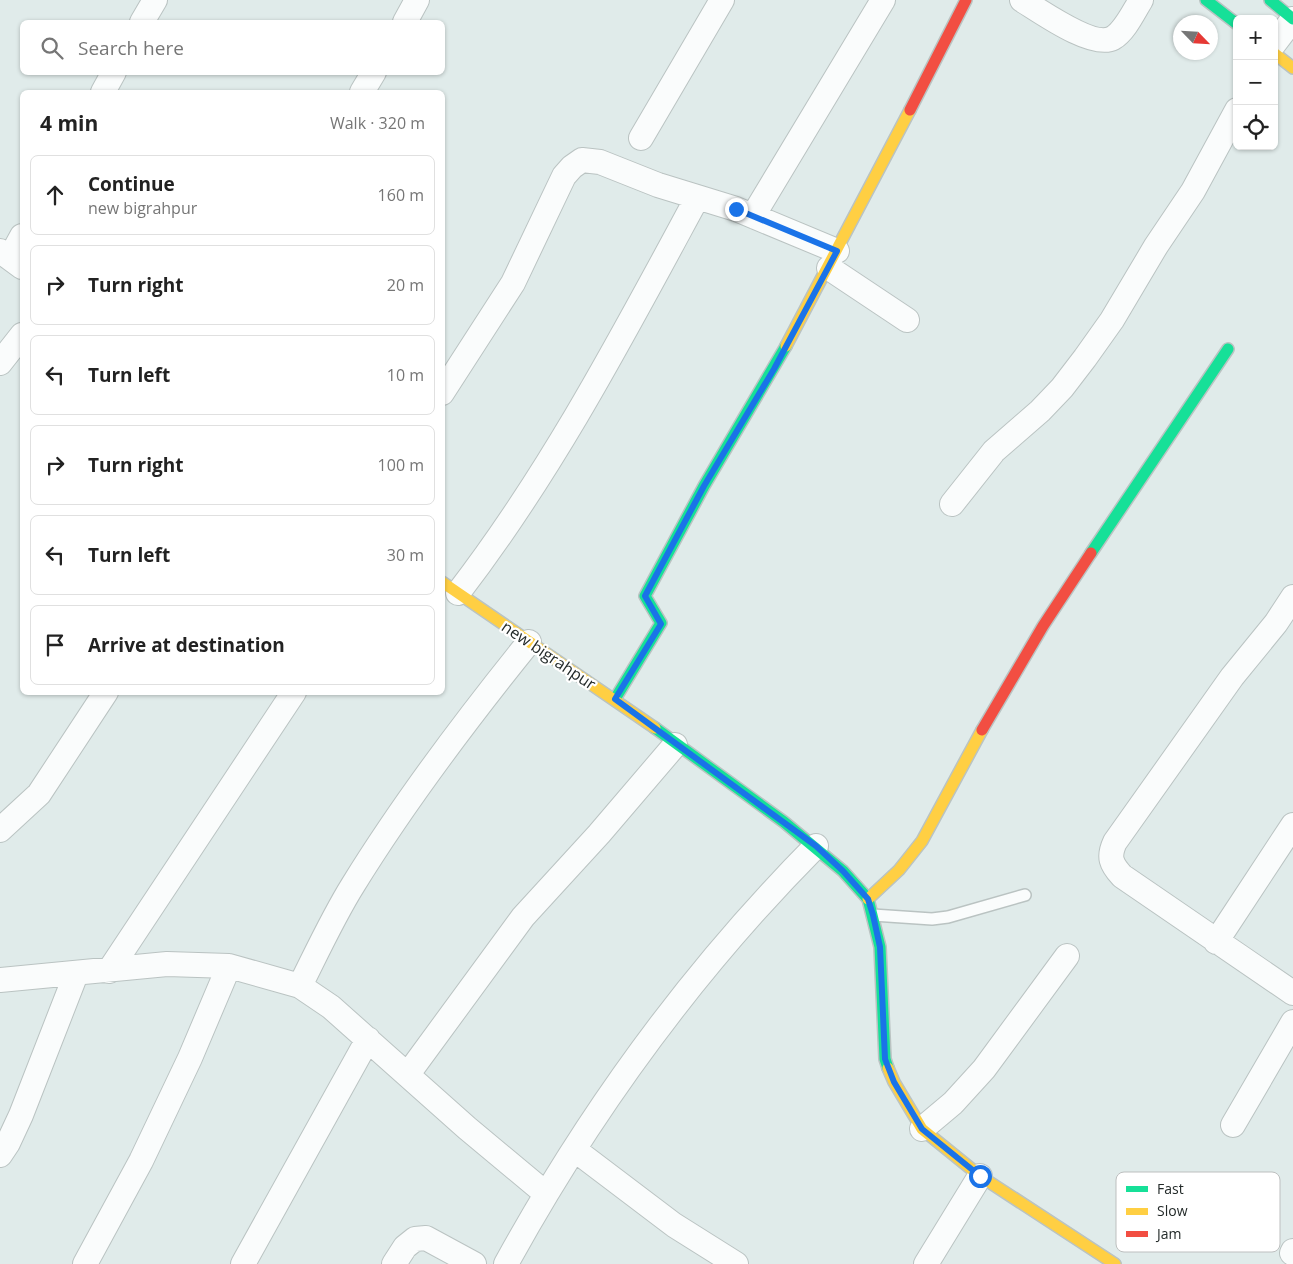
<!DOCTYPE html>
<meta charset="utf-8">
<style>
body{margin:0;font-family:"Open Sans",sans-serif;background:#f2f2f2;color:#222}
.controls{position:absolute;right:15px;top:15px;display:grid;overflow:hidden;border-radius:8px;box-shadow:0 1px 4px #0004}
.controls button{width:45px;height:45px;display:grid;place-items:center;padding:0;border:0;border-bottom:1px solid #e0e0e0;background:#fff;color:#222;font:25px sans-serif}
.compass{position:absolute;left:1173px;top:15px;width:45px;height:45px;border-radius:50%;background:#fff;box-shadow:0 1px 4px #0004;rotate:115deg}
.stop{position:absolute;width:15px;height:15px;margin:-11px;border:4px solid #1a73e8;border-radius:50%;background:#fff}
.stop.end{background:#1a73e8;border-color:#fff;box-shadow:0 1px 5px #0008}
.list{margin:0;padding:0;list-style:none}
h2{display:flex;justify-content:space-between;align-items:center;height:65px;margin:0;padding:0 20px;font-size:21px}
h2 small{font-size:16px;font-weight:400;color:#767676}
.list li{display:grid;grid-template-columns:32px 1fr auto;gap:15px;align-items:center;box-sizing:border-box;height:80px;margin:0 10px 10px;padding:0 10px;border:1px solid #e0e0e0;border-radius:8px}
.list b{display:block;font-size:19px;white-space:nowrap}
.list p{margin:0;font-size:16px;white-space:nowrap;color:#767676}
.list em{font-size:16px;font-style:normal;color:#767676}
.icon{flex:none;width:28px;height:28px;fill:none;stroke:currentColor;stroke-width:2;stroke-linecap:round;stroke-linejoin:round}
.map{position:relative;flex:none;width:1293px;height:1264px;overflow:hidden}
.search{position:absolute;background:#fff;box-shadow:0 1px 4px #0004;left:20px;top:20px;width:425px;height:55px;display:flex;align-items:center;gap:12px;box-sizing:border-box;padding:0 18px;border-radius:8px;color:#767676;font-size:19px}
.panel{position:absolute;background:#fff;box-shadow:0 1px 4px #0004;left:20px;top:90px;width:425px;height:605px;border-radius:8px}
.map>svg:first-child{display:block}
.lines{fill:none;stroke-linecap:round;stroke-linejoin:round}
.lane-casing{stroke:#bac3c2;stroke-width:14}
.street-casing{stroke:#bac3c2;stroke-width:26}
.fast-casing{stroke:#bac3c2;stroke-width:14}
.slow-casing{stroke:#bac3c2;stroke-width:14}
.jam-casing{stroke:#bac3c2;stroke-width:14}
.lane{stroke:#fafcfc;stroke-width:11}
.street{stroke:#fafcfc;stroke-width:24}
.fast{stroke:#16e098;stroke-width:11}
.slow{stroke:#ffcf43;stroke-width:11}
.jam{stroke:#f24e42;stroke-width:11}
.route{stroke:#1a73e8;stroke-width:6}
.labels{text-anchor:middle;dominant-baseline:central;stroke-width:4.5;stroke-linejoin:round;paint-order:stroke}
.street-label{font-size:16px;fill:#232a29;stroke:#fff}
.key{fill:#fff;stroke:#bdbfbf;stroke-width:1}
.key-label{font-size:14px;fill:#232a29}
</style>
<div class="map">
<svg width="1293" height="1264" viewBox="0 0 1293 1264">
<rect width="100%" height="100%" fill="#e0ebea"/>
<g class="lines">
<g class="lane-casing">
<path id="lane" d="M873,915L932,919L948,917L1025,895"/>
</g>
<g class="street-casing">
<path id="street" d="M1022,0C1040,11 1093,49 1113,38C1125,31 1134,11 1141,0
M142,22L155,0
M405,22L417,0
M1274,44L1293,19
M103,92L114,72
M362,92L374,72
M641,138L722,0
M753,216L883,0
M0,251L22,267
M10,258L22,236
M829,268L907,320
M0,363L22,335
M442,393L513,283L564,176L572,167L582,160L600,162L658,185L736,209L837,251
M952,504L994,451L1040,411L1062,388L1085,358L1112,320L1156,246L1193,191L1237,110
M458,593C552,471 624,333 697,198
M1293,597L1276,623L1232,677L1115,842C1108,857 1111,864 1122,876L1293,993
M0,830L39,794L106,692
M1216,942L1293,825
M109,971L294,692
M0,980L167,964L229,966L300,986L331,1007L467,1128L545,1193
M300,986C317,952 333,917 353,885C406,799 466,720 529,642
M408,1074L523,917L599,834L675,745
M1233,1125L1293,1022
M922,1129L953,1103L984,1069L1067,956
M575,1150L674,1225L736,1264
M0,1155L8,1143L21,1115L76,974
M1292,1253L1293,1251
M85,1264L141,1161L190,1058L229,966
M243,1264L368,1039
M394,1264L405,1247L415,1239L426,1238L474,1264
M506,1264C589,1113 694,969 816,846
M926,1264L980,1176"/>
</g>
<g class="fast-casing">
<path id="fast" d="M1206,0L1237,24
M1270,0L1293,19
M1091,553L1228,349
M615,699L661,623L645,596L704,486L786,346
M655,728L784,822L843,871L868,899L880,947L885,1059L888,1068"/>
</g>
<g class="slow-casing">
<path id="slow" d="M1274,53L1293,68
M786,346L910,110
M442,582L655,728
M868,899L899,870L922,841L982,730
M888,1068L894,1082L922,1129L980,1176L1115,1264"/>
</g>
<g class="jam-casing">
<path id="jam" d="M910,110L966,0
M982,730L1043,626L1091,553"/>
</g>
<use href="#lane" class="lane"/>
<use href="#street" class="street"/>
<use href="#fast" class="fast"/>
<use href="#slow" class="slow"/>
<use href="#jam" class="jam"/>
</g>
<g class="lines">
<path class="route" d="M736,209L837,251L774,369L704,486L645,596L661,624L615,699L816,846L843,871L868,899L873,915L880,947L885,1059L894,1082L922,1129L980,1176"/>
</g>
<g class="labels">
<g class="street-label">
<text transform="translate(549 655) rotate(34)">new bigrahpur</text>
</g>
</g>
<rect x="1116" y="1172" width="164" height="80" rx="8" class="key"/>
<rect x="1126" y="1186" width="22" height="6" fill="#16e098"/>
<rect x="1126" y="1208" width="22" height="7" fill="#ffcf43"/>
<rect x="1126" y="1231" width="22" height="6" fill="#f24e42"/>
<g class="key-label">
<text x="1157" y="1194">Fast</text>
<text x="1157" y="1216">Slow</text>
<text x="1157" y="1239">Jam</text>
</g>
</svg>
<div class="controls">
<button>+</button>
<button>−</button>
<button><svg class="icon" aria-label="locate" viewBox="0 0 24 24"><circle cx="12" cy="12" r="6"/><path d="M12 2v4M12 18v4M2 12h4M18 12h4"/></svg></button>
</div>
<svg class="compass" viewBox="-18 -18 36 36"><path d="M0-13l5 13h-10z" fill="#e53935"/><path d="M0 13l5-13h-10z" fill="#767676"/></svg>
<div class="stop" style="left:980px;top:1176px"></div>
<div class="stop end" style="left:736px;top:209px"></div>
<div class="search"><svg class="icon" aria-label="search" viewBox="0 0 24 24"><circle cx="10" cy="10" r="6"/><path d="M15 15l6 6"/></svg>Search here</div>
<section class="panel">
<h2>4 min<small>Walk · 320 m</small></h2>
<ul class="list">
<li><svg class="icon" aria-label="ahead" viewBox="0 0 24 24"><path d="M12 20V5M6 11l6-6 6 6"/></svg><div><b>Continue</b><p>new bigrahpur</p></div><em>160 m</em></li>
<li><svg class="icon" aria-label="right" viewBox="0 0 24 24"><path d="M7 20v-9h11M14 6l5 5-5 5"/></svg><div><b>Turn right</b></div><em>20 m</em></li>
<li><svg class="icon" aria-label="left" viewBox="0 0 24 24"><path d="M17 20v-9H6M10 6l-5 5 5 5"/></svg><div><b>Turn left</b></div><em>10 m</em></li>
<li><svg class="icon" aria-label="right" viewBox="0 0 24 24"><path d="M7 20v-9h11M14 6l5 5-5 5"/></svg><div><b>Turn right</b></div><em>100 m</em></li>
<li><svg class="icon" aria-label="left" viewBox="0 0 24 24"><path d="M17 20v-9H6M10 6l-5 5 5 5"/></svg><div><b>Turn left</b></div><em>30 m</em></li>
<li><svg class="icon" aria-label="arrive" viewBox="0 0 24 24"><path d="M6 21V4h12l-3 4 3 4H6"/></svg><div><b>Arrive at destination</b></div></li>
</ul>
</section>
</div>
